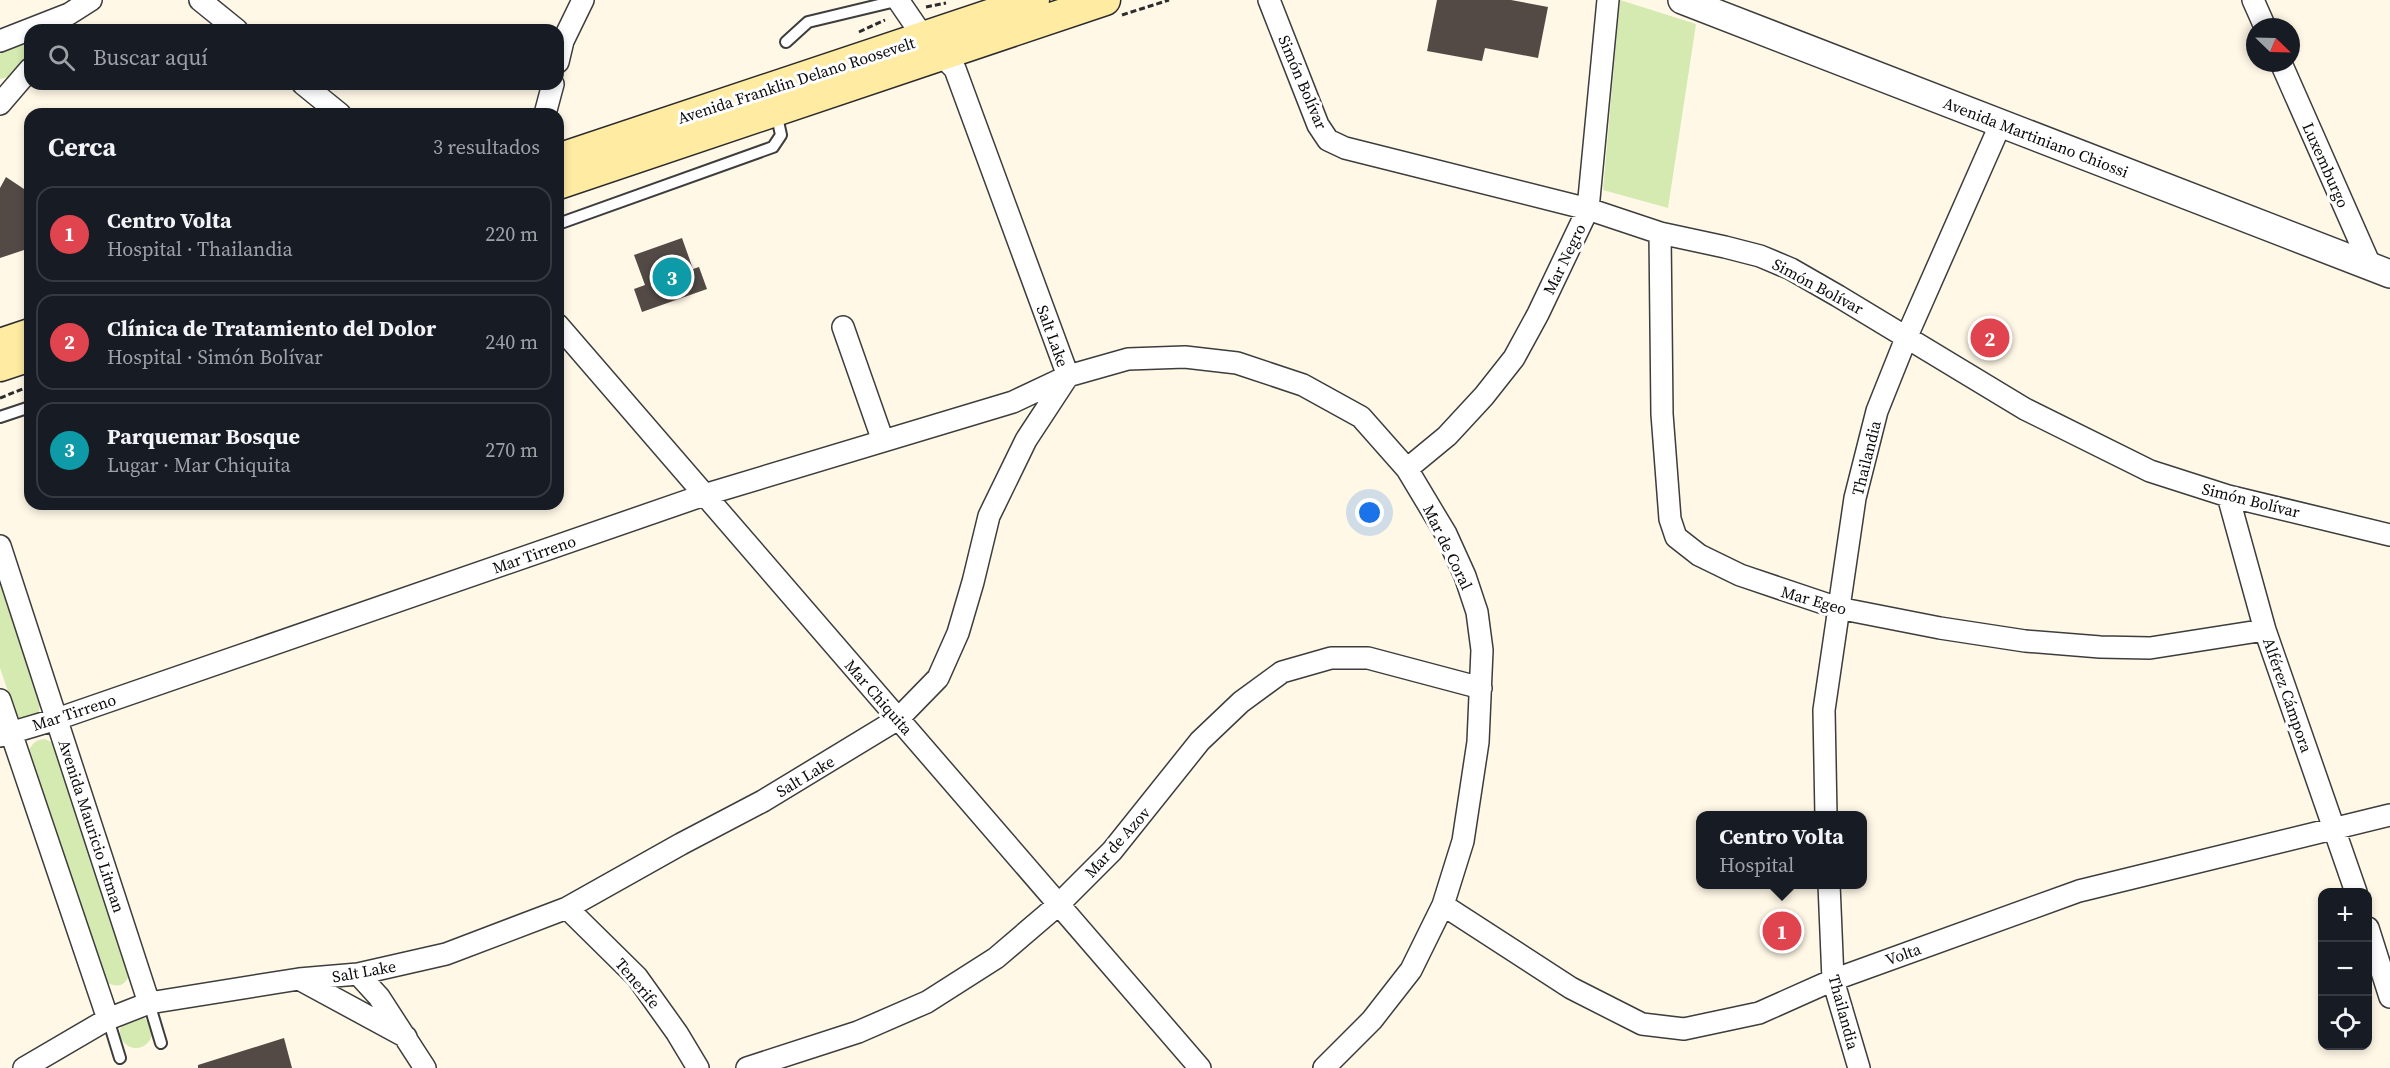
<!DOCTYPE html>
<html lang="es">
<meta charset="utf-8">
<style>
body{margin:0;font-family:"Source Serif 4",serif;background:#20242c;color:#f1f3f6}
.controls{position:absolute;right:18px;bottom:18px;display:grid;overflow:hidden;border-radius:12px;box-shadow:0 3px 9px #0003}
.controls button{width:54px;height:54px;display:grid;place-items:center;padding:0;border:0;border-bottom:2px solid #363941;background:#171b24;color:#f1f3f6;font:30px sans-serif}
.compass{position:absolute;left:2246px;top:18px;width:54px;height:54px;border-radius:50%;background:#171b24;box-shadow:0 3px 9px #0003;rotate:113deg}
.you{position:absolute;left:1370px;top:513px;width:21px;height:21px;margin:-15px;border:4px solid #fff;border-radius:50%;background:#1a73e8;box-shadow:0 0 0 9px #1a73e833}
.badge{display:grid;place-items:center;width:39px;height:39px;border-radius:50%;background:#da939f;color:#fff;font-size:20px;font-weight:700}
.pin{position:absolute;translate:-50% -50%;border:3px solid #fff;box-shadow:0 2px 6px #0006}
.popup{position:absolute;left:1696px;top:811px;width:171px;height:78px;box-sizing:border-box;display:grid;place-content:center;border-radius:12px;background:#171b24;filter:drop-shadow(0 2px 4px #0005);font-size:20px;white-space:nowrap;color:#9ea1a6}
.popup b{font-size:22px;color:#f1f3f6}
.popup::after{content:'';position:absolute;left:50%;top:100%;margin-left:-12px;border:12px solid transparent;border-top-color:#171b24}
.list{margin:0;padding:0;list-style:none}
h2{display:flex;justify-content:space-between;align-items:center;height:78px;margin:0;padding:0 24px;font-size:26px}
h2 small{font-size:20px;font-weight:400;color:#9ea1a6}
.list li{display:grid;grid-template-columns:39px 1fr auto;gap:18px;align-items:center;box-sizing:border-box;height:96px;margin:0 12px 12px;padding:0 12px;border:2px solid #363941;border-radius:18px}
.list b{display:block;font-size:22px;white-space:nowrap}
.list p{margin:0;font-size:20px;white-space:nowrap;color:#9ea1a6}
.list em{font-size:20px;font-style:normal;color:#9ea1a6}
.icon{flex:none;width:33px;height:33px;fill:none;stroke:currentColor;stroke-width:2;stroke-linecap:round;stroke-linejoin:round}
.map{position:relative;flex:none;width:2390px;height:1068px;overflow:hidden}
.search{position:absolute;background:#171b24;box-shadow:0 3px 9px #0003;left:24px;top:24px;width:540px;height:66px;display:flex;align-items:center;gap:15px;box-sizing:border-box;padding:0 21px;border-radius:18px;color:#9ea1a6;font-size:22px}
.panel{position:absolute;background:#171b24;box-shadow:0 3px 9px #0003;left:24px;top:108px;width:540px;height:402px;border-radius:18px}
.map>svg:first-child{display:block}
.green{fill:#d4eab0}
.building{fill:#534a46}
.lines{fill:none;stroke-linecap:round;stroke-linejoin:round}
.service-casing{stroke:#3d3d3d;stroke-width:14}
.minor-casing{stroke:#3d3d3d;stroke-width:24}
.tertiary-casing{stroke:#3d3d3d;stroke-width:30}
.secondary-casing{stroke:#2c2c2c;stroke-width:33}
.path{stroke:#2c2c2c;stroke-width:3;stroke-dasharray:6 3;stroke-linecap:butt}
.service{stroke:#fff;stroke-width:10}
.minor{stroke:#fff;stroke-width:21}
.tertiary{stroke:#fff;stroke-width:27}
.secondary{stroke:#ffeba2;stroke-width:30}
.labels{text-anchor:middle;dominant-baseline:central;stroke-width:6;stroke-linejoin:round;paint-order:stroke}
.street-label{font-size:16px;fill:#0a0a0a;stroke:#fff}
</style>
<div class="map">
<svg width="2390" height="1068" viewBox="0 0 2390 1068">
<rect width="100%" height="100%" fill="#fff8e7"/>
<path class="green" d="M1620,0L1696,24L1668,208L1603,190Z
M30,39V56L13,76L0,79V48Z
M0,585L40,703L39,714L21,720L17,717L0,668Z
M45,739L53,743L130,973C125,987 118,988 105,982L28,753C32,743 35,740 45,739Z
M120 1032a16 16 0 1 1 32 0a16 16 0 1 1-32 0Z"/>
<path class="building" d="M1437,0H1511L1548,7L1538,58L1485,48L1482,61L1427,51Z
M6,177L30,193V248L0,258V188Z
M682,238L693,269L699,267L707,289L642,312L634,289L645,285L634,255Z
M284,1038L292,1068H198V1065Z"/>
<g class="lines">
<g class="service-casing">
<path id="service" d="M786,42L808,22L900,0
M558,224L773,147L781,135L776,112
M0,417L30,407
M149,1003L161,1043
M108,1019L120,1058"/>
</g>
<g class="minor-casing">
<path id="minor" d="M200,0L237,30
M1269,0L1318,125L1328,140L1345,148L1588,209L1660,233L1725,247L1760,256L1791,269L1838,296L2025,409L2150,471L2228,496L2390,535
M2253,0L2265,27
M0,41L69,14L91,0
M558,62L563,41L583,0
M2281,63L2371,267
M303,84L340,114
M0,104L30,69
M545,114L553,84
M1660,233L1662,414L1670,519L1676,537L1699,555L1740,575L1838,608L1940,628L2025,641L2100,647L2150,648L2265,630
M558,325L1200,1068
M843,327L883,441
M1407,469L1447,436L1484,396L1514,358L1538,314L1588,209L1608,0
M2228,496L2265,630L2356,892
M0,546L149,1003
M0,700L108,1019
M0,736L57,719L704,495L1013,402L1068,376L1128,359L1185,357L1237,363L1303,385L1361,417L1407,469L1446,534L1465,576L1477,612L1482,650L1478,742L1463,841L1443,905L1411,970L1372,1020L1324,1068
M1826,816L1824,710L1855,498L1877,411L1907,336L2001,123
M1829,884L1833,980L1859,1068
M1443,905L1571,988L1642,1024L1684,1029L1759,1013L1833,980L2079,891L2390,815
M567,908L637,977L677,1033L698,1068
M2368,928L2390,997
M358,974L379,997L425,1068
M299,979L406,1037
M24,1068L108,1019L149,1003L299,979L358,974L446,954L567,908L681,844L763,801L898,719L938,678L958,633L973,582L989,516L1026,440L1068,376L955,69L924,38L898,0
M747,1068L858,1032L927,1002L996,958L1058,905L1112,851L1200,741L1241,702L1282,672L1331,658H1368L1481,688"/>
</g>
<g class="tertiary-casing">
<path id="tertiary" d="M1682,0L2390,274"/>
</g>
<g class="secondary-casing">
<path id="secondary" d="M558,159L1034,0
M558,184L1105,0
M0,344L30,334
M0,366L30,356"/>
</g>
<path class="path" d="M926,7L946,3
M1122,15L1169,0
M859,32L885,20
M0,398L30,386"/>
<use href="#service" class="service"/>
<use href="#minor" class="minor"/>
<use href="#tertiary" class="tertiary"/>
<use href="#secondary" class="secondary"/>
</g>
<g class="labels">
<g class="street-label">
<text transform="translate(796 80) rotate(-18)">Avenida Franklin Delano Roosevelt</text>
<text transform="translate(1303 82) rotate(67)">Simón Bolívar</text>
<text transform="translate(2036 137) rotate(21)">Avenida Martiniano Chiossi</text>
<text transform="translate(2326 165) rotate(66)">Luxemburgo</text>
<text transform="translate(1564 259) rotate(-64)">Mar Negro</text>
<text transform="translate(1818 286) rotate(28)">Simón Bolívar</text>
<text transform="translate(1053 336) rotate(70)">Salt Lake</text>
<text transform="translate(1866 458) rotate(-76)">Thailandia</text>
<text transform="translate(2251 500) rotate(14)">Simón Bolívar</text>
<text transform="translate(1448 547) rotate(64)">Mar de Coral</text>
<text transform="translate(534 554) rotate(-19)">Mar Tirreno</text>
<text transform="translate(1814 600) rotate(16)">Mar Egeo</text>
<text transform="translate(2288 695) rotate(71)">Alférez Cámpora</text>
<text transform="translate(879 697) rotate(49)">Mar Chiquita</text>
<text transform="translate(74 712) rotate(-18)">Mar Tirreno</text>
<text transform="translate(805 776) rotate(-31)">Salt Lake</text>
<text transform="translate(92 826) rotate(72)">Avenida Mauricio Litman</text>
<text transform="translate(1117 842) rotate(-48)">Mar de Azov</text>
<text transform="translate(1903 954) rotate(-20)">Volta</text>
<text transform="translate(364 971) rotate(-10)">Salt Lake</text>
<text transform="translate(638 983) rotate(50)">Tenerife</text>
<text transform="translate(1844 1012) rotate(75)">Thailandia</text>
</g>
</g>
</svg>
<div class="controls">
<button>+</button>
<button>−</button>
<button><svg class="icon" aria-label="locate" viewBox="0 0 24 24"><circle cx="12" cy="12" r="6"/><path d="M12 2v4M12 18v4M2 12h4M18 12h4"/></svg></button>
</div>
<svg class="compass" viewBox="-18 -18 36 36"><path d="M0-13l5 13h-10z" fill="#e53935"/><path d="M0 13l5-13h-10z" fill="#9ea1a6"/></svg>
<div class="you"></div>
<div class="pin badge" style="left:1782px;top:931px;background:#e0444e">1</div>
<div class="popup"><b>Centro Volta</b>Hospital</div>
<div class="pin badge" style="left:1990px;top:338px;background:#e0444e">2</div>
<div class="pin badge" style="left:672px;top:277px;background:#0f9aa8">3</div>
<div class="search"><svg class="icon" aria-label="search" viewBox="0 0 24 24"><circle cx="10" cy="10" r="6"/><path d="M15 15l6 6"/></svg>Buscar aquí</div>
<section class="panel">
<h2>Cerca<small>3 resultados</small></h2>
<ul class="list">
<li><span class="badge" style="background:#e0444e">1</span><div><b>Centro Volta</b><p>Hospital · Thailandia</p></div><em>220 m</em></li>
<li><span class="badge" style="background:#e0444e">2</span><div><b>Clínica de Tratamiento del Dolor</b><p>Hospital · Simón Bolívar</p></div><em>240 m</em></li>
<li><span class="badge" style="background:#0f9aa8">3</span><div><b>Parquemar Bosque</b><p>Lugar · Mar Chiquita</p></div><em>270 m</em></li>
</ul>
</section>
</div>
